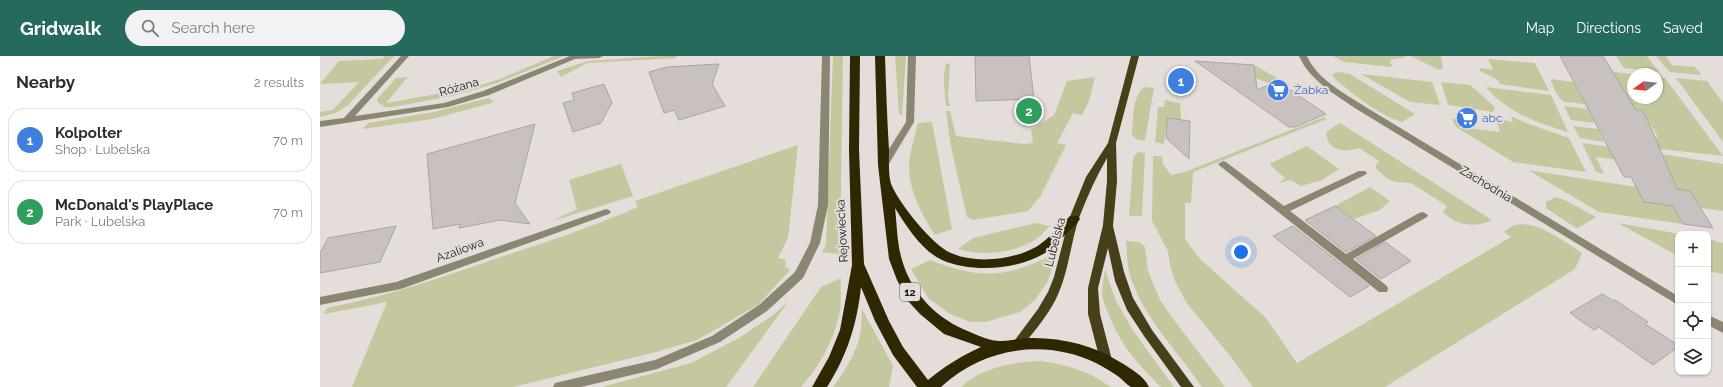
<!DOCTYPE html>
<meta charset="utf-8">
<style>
body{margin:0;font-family:Raleway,sans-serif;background:#f2f2f3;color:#2b2b33}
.controls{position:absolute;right:12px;bottom:12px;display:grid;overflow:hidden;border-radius:8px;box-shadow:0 1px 3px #0004}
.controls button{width:36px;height:36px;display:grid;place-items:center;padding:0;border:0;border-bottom:1px solid #e1e1e2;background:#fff;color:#2b2b33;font:20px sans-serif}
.compass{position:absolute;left:1307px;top:12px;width:36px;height:36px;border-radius:50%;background:#fff;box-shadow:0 1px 3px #0004;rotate:255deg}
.you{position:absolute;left:921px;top:196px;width:14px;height:14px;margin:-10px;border:3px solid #fff;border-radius:50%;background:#1a73e8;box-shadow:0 0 0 6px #1a73e833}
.badge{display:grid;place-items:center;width:26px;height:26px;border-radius:50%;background:#266a5d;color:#fff;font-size:13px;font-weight:700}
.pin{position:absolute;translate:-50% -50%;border:2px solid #fff;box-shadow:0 1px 4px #0006}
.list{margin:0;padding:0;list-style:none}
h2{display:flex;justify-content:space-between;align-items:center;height:52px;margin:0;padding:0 16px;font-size:17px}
h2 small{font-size:13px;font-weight:400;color:#7c7c81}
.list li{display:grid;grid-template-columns:26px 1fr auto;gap:12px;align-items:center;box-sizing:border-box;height:64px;margin:0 8px 8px;padding:0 8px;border:1px solid #e1e1e2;border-radius:16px}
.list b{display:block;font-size:15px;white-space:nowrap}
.list p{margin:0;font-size:13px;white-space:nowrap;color:#7c7c81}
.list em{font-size:13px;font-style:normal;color:#7c7c81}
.icon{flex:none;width:22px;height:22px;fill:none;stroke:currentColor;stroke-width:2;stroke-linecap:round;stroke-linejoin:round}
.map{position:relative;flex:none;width:1403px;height:331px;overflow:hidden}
header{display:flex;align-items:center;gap:24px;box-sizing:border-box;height:56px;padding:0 20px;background:#266a5d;color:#fff}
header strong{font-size:19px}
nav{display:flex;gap:22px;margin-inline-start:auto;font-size:14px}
.search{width:280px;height:36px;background:#f2f2f3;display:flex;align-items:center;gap:10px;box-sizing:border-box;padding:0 14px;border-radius:22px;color:#7c7c81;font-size:15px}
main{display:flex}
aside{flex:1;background:#fff}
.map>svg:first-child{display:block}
.green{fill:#c5c89f}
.building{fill:#c8c1bf;stroke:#aba5a2}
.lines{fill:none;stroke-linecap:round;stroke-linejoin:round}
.minor{fill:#8b8672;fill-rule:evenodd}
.major{fill:#473f19;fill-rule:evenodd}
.highway{fill:#2e2702;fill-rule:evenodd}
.labels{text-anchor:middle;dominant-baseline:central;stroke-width:4;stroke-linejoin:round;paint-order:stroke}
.shield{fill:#e4ddda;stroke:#595654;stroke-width:1}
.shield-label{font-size:11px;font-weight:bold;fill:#1e1c1b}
.street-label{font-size:12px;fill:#1e1c1b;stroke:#e4ddda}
.shop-label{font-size:12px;fill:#366cbe;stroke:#e4ddda;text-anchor:start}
</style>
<header>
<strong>Gridwalk</strong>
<div class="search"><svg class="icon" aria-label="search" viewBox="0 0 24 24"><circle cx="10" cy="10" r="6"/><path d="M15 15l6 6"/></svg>Search here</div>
<nav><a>Map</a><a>Directions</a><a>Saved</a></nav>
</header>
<main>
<aside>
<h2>Nearby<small>2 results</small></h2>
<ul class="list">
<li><span class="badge" style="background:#3f7fe0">1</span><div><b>Kolpolter</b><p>Shop · Lubelska</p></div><em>70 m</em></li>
<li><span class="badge" style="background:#2e9e5b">2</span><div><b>McDonald's PlayPlace</b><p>Park · Lubelska</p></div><em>70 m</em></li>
</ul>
</aside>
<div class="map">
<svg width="1403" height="331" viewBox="0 0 1403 331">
<rect width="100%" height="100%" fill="#e4ddda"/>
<path class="green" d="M65,0H74L28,49L15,57L0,61V56L13,54L39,26L0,28L19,5L62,3Z
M234,0H244L177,27L150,35L132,40L73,51H65L57,46V43L76,22L88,21L66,47L151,32L180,23Z
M341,0H357L356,2L267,7L241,21L237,15L268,5Z
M513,0H523L520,198L502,196L506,189Z
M575,0H586L582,59L579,58Z
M1013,0H1084L1086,1L1070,4L1072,11L1024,6Z
M1091,0H1121L1123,12L1119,14Z
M1296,0H1327L1339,16L1304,12Z
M1336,0H1346L1352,9L1375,11L1382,19L1350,16Z
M1168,3L1215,7L1229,35L1180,28L1178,24L1160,15V12L1173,14Z
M630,7L628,41L630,50H626C625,36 622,22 626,8Z
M934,9L961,24L951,28L936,22Z
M1019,16L1030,18L1095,58L1082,66C1058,59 1035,39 1016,24L1012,18Z
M1293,16L1313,18V42H1337V21L1345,22L1403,100L1340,93L1332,81H1338L1322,54L1310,53V44Z
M1041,18L1112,26L1120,49L1090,46Z
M775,21L769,45L762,59L753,57L737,87L746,89L720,141L708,155L653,164L647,161L630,86L626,55H630L636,80L704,88L713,87L711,74L734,59L747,25Z
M1356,22L1387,25L1403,47V86Z
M1231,23L1253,26L1265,48C1240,45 1241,49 1231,25Z
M1121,26L1150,29L1175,51L1173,56L1128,49Z
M825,31L834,32L825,84C819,85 816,83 812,79C813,67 812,37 825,31Z
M1166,31L1231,39L1248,76C1217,67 1188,57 1166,31Z
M168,42L173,44L172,47L112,63L43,73L48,67L114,56Z
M845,44L860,47L861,62V64L847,62L844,88L835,86L838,51H844Z
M1244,50L1267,53L1275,67L1251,64Z
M1175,60C1183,62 1184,65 1193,66L1191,60L1206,67L1249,82L1266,116L1193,106L1136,71L1132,63H1137L1140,71L1180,76Z
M1004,61L1007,63L873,116L871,147H865V183L880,203L946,262L977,307L1191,181L1184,176C1187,174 1191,170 1195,169C1216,164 1245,186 1262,197L1255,213L1065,331H933L910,300L866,246L854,223L850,209L848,195L832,165L833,100H842L843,108L851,119L865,116Z
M612,66L632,173L615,179C602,159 590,137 589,113C588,102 595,80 598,67Z
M1020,67L1172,164C1156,172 1136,170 1123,156L1127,150L1091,127L1076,126L1068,123L1058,115L1055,110L1059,105L1039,92C1024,97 1007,95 1006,76Z
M1253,70L1278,73L1284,86L1260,82Z
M1262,87L1361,101L1403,108V155L1381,152L1370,135L1342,131L1328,108L1276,101L1284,118L1276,116Z
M478,89L468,182L458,202L466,204L465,210L470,214L438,249L377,284L336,296L193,331H32L67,246L4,258L7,252C64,241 117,223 172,204C221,188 270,172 318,151L315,145Z
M987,90L1019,113L1002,124L981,130L971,124L959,127L965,122L951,110V107Z
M818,96L825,97L822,160H809L813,104L814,100Z
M301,108L313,140L232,165L257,153L249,124Z
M1208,114L1316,131L1353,150L1363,168L1279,156Z
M1050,131L1070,145L1060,154L1034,163L1015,150Z
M1236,141L1245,144L1276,161L1260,171L1256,172L1226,152V146Z
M716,167L730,170C726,173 723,178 719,181C698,197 662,201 638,193L653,182Z
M1298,167L1360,178H1358V200Z
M1388,183L1403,187V218L1388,215Z
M806,185L819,186L825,191L828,215L840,244L851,260L905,331H882C858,295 823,262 810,219C807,209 807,196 806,185Z
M737,197L728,225L715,244L700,256L666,266H650L630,258L608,242L591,213L610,204C663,224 685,222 737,197Z
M785,214L796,245L814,276L854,331H841C819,309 800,289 789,259C786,253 783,246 782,239C782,230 784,222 785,214Z
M521,222C520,234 522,248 519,260C513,286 499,311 481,331H433L501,231Z
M469,245L406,331H282L371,307L419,282L453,259Z
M542,253L573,310L569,331H513C523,318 538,294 540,278C542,270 541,261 542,253Z
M719,305C746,308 768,315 791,331H641C662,312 692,306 719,305Z"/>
<path class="building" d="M655,0H709L714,43L656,45Z
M1240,0H1283L1316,54H1322L1328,65L1357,133L1370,135L1393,172L1363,168L1353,150L1324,146L1311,121H1304Z
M875,5L934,9L937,34L957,25L1006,58L975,71H969Z
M399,8L392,28L405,50L359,64L354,54L344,57L329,16L347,11Z
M284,28L292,47L281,67L253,76L243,47L254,44L252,37Z
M847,62L870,65L869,103L846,82Z
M215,68L195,147L210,168L180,164L139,172L140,168L113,173L107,98Z
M1015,150L1056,180L1026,196L985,164Z
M76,170L60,206L0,217V197L8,182Z
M973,170L1049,230L1030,241L953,180Z
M1065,186L1091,205L1061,223L1036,203Z
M1282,238L1294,245L1295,244L1328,266L1325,268L1358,289V291L1333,309L1279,271L1274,274L1250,257Z"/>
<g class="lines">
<path class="minor" d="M81,0H89L35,60L124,47L163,35L250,0H283L279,2L255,3L169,39L128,51L0,71V65L24,62Z
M502,0H510L508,149L500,187L483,222L447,255L400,286L337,313L261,331H233L235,327L239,326L335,304L392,280L439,249L475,216L490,187L498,149Z
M588,0H596L594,66L567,111L564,112L559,109L586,66Z
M979,0H987C997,23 1024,37 1044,50L1358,240V249L1038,54C1016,39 990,25 979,0Z
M903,105L906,106L964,150L1039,115H1045L1047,117L1045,119L970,155L1026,198L1099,157L1103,156L1108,159L1107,161L1033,203L1067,230L1068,233L1067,236H1059L900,110L898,108Z
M286,153L289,154L291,156L289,158L81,233L0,249V241L76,226Z
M1388,259L1403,266V277L1388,269Z"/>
<path class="major" d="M811,0H819L796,87L797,125L793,170L804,216L813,242L832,274L874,331H861L824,280L807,254L795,225L788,192L778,232L780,258L792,304L790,307L786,309L782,307L780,304L768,258V232L783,169L787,125V102C776,121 767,141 759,162C751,186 749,212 739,236C731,256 715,274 702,291L698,293L694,291L692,288L718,253L728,236L734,221L749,163L766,121L788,87Z"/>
<path class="highway" d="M530,0H540L539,94L544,208L569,265L583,291L608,324C625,310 641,300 661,291L624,278L600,258L588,245L577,224L569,203L558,109L555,0H565C566,31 567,62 569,94C569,103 568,122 572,130C580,148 612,189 631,197C655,208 693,204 716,191C729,183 739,170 750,160H758L760,163C757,168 752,172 748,176C741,183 733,191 725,197C697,214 652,217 622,204C601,194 587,171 575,152C577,169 577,188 582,204C591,237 618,264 650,276C659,280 673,286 682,285C691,285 700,282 709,282C740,281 774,289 800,306C810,312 824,320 829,331C824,331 816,331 811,331C807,329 803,324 799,321C792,316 784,311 776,307C724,282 663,292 621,331H597L573,299L555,265L541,231C537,268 527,300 507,331H492L509,301L520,274L532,209L529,94Z"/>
</g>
<defs>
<g id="supermarket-disc" transform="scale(1.15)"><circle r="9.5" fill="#3f7fe0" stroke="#e4ddda"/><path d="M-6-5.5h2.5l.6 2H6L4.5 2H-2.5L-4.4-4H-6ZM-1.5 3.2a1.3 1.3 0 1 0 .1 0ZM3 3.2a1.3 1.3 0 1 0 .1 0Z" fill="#fff"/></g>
</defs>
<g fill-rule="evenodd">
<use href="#supermarket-disc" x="958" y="34"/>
<use href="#supermarket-disc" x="1147" y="62"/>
</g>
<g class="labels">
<rect class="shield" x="580" y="227" width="20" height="18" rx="3"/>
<g class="shield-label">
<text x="590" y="236">12</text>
</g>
<g class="street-label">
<text transform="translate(139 31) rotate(-16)">Różana</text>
<text transform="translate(1166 128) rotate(31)">Zachodnia</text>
<text transform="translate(522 175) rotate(-93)">Rejowiecka</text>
<text transform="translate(735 186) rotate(-75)">Lubelska</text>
<text transform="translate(140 194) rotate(-20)">Azaliowa</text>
</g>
<g class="shop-label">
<text x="974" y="34">Żabka</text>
<text x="1162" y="62">abc</text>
</g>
</g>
</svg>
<div class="controls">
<button>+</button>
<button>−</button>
<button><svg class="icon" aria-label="locate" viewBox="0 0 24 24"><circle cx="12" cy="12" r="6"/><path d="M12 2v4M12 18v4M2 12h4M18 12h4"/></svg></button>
<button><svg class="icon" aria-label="layers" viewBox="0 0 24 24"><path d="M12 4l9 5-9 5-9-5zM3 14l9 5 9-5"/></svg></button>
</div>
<svg class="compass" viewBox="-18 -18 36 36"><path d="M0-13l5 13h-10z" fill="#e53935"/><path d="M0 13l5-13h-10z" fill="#7c7c81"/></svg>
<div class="you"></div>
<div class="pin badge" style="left:861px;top:25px;background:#3f7fe0">1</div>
<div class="pin badge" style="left:709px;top:55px;background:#2e9e5b">2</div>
</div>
</main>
